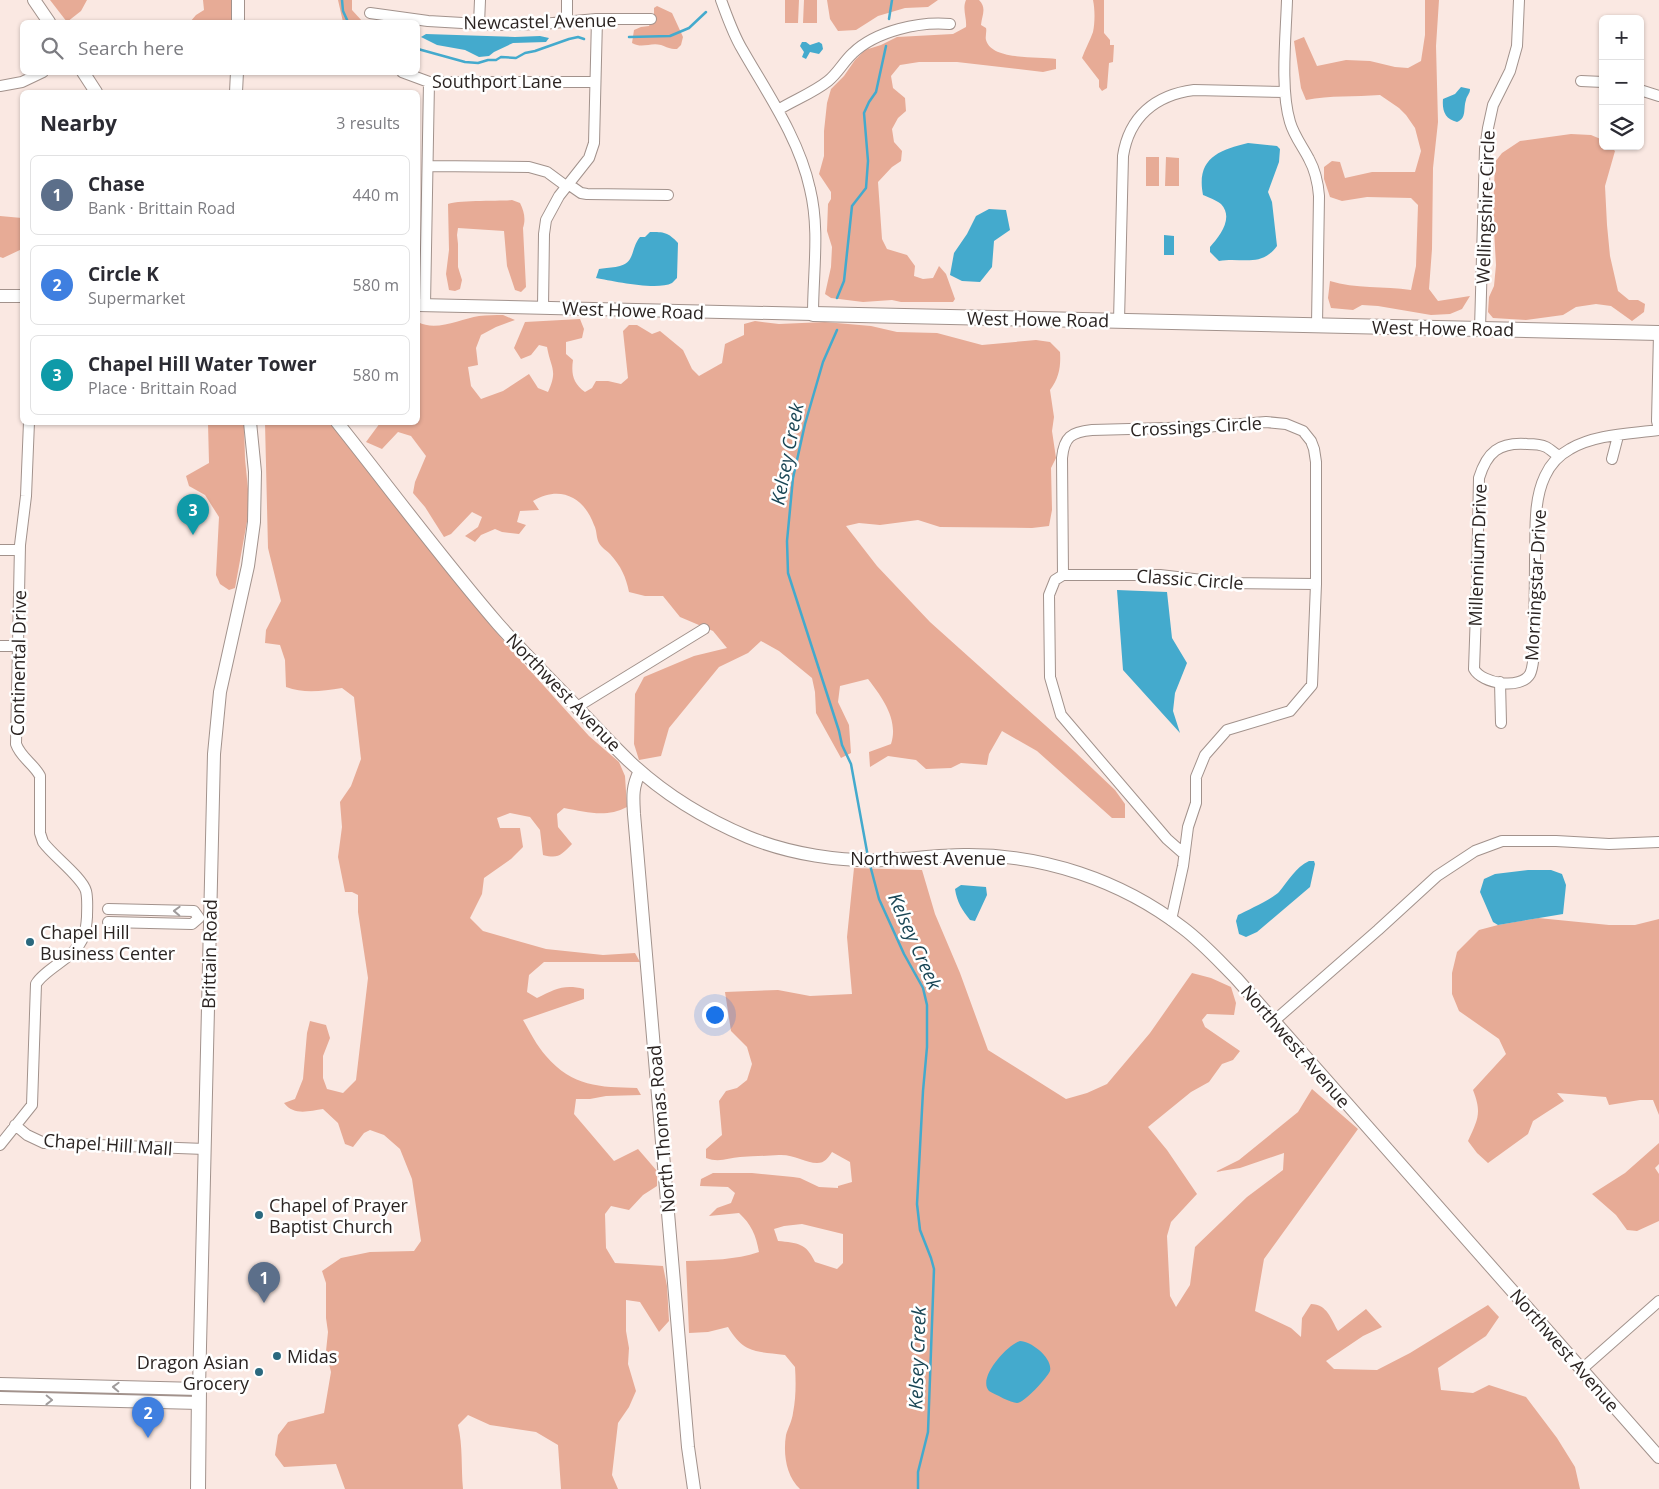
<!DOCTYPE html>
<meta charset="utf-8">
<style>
body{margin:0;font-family:"Open Sans",sans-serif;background:#f2f2f3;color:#2b2b33}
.controls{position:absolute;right:15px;top:15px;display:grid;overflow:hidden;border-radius:8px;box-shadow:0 1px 4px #0004}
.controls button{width:45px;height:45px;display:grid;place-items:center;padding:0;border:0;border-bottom:1px solid #e1e1e2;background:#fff;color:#2b2b33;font:25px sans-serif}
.you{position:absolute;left:714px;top:1014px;width:18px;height:18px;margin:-12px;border:4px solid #fff;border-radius:50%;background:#1a73e8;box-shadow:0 0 0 8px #1a73e833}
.badge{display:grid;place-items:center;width:32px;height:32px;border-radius:50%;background:#111827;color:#fff;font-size:16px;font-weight:700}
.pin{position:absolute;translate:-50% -41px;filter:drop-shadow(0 1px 2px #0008)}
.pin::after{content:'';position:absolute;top:26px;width:18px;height:15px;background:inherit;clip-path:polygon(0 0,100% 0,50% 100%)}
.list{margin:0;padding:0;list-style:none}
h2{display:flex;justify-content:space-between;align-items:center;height:65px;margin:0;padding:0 20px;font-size:21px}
h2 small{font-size:16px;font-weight:400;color:#7c7c81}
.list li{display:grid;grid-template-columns:32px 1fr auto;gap:15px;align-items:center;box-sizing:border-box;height:80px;margin:0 10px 10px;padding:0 10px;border:1px solid #e1e1e2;border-radius:8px}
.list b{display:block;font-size:19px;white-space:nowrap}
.list p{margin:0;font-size:16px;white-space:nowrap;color:#7c7c81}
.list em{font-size:16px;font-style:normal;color:#7c7c81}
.icon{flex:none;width:28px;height:28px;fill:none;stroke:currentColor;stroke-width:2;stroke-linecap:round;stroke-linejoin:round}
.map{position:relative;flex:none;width:1659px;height:1489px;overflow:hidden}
.search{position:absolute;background:#fff;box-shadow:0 1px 4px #0004;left:20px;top:20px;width:400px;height:55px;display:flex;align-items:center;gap:12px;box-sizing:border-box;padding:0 18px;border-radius:8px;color:#7c7c81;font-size:19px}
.panel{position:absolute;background:#fff;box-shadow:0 1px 4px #0004;left:20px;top:90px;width:400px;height:335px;border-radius:8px}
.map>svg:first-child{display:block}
.green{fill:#e7ab96;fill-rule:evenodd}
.water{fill:#44aacd}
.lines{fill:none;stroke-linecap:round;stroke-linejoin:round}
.stream{stroke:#44aacd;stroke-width:2.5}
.minor-casing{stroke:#a2928c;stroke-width:12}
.tertiary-casing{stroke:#a2928c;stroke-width:14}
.secondary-casing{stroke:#a2928c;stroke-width:16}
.minor{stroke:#fff;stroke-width:10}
.tertiary{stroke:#fff;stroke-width:12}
.secondary{stroke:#fff;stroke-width:14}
.oneway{stroke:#a09c9c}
.poi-dot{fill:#2a687e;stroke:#fff;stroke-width:2}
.labels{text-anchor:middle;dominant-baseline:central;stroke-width:5;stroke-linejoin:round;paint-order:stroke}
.street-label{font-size:18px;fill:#2b2422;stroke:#fff}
.poi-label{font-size:18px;fill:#2b2422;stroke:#fff;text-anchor:start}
.water-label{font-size:19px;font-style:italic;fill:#1a4655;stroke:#fff}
</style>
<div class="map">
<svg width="1659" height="1489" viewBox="0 0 1659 1489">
<rect width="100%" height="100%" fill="#fae8e2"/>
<path class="green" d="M50,0H87L81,11L67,22Z
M203,0H233L232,19L228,22H190L196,15L204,10Z
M338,0H352V10L363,22H343Z
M785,0H799L798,23H785Z
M804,0H817V23H803Z
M827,0H938L928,7L905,8L878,16L856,30L838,31L830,19Z
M966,0H979C987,8 982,15 981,25L986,28C987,32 985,36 986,40C992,61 1038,56 1056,59V69L1043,72L957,62H919L900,65L891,76L893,88L905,98L906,111L898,118L892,129L894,142L902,151L901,161L892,167L878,182L882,239L887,249L907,255L915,266L914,276L923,279L933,278L939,266L946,274L955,299L953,302H901L892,300L863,302L831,298L825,294L831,267L832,247L827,231L828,204L831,199V192L819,174L824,156V131L827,103L831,89L844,76L855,60L865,50L881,45L897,37L953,34L966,27C967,18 962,9 966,0Z
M1093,0H1104V33L1110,40V45H1114L1113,62L1109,63L1107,88L1102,91L1099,87V80L1082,58C1085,49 1090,41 1093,32C1095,22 1095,10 1093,0Z
M1425,0H1439L1436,46L1438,122L1433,168L1432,249L1429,289L1438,301L1470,296L1462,309L1450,314L1431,315L1378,306L1362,305L1353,310L1331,308L1328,298L1330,281C1355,289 1384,286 1411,290L1416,266L1418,205L1411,198L1367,197L1342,201L1330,197L1324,179V167L1332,161L1340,162L1345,178L1372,172H1415L1421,151L1415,128L1406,115L1399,108L1380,95C1355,97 1330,95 1306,100L1301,88L1294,41L1304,37L1317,66L1346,60L1370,61L1395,67L1408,68L1421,61L1425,35Z
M657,6L672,13L678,26L683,37L681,45L677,49C669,49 667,47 661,45C650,42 643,49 632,43L634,30L641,27L649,26L654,14V8Z
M1571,134L1591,135L1603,140V146H1610L1615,151L1605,186L1607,225L1610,256L1618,291L1629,300H1638L1645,304L1644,312L1632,321L1611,306L1596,304L1576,307L1563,315L1526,320L1493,318L1488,312L1489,297L1494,286L1496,265L1493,213L1495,162L1502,153L1520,141Z
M1146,157H1159V186H1146Z
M1166,157L1179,158V186H1165Z
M512,200L520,203C524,211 526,219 523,228L526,287L521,292L515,290L507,266L504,231L458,228L457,235L458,244V267L462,280L460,289L455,291L449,290L446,274L449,250L448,204C454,200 501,201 512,200Z
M0,216L22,218V249L3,258L0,257Z
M503,315L515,320L496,327L481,335L476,348L478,365L468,367L471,386L481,399L503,391L529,374L538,388L548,392C558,370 551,369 547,347L539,345L531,355L521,359L514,348L525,322L580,319L584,329L582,338L566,342V354L573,360C571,374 573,383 585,392L592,388L596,381H608L621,384L628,378L623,331L629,325H637L652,334L660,331L683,350L692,369L699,376L722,363L725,344L744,335V324L755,321L779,324L825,322L871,326L897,332L937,333L982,345L1036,340L1050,342L1060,352C1061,367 1059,378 1050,390L1054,417L1052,431L1056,458L1051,468L1052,510L1049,526L1032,528L940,527L918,520L880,525L859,523L846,526L877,566L930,622L1075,752L1115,790L1125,804V818H1112L1037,751L1002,731L989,754L987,765L961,763L951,768L926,769L916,760L888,756L870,767L869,752L891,744C899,720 882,697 868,679L840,686L838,702L849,725L851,753L841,758L816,713L815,692L812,678L779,651L761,641L748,653L719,667L669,728L661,756L639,760L634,744L635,694L644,677L694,656L727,648L713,631L680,617L663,596H645L629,592C626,577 621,566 610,554C607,551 601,547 599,543C596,538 597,530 594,525C584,497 560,485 533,501L539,510L520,511L517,522L526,525L519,534L502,532L495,529L481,535L475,542L465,536L478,527L482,517L472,512L451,534L444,537L425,507L413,493L415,482L426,456L411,436L398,432L382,449L366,442L380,423L418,422V322C436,332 460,319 479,316C487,315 495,315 503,315Z
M208,423H244L245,459L249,499L248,516L235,588L229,590L220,584L216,575L219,517L205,495L189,486L186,476L209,463Z
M265,423H331L474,605L508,646L589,736L619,762L625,776L627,807C606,818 587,812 564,808L557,814L558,827L572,844C561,855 559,859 543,855L540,830L530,817L510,813L497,818L500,828H520L523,847L511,859L484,878L482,894L470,918L483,931L546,949L603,955L635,953L640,962H544L529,975L527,992L537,998C555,989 564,984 584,989V999L523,1020C530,1032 537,1046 546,1056C573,1087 599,1087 637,1088L641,1095L606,1096L590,1099H576L574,1114L614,1161L638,1149L657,1171V1186L643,1195L629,1210L611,1206L605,1214L606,1248L615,1263L663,1266L667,1286L669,1321L659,1332L640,1302L626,1300V1331L629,1348L628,1364L636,1391L629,1407L618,1423L612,1475L618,1489H561L558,1445L536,1432L490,1425L468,1415L458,1425C463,1446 461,1468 463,1489H345L336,1464L284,1467L275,1455L278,1435L288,1422L324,1413L331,1372L326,1351L328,1332L326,1318V1283L322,1271L341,1258L370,1252L414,1251L421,1241L412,1179L400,1149L384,1135L370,1130L364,1133L353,1147L345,1144L338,1123L323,1109C309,1111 294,1116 284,1103L295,1099L303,1079L307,1033L310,1021L326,1025L330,1038L323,1056V1078L327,1089L343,1093L356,1080L368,978L358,912V895L352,892H345L338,857L342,827L340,802L351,786L361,759L354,697L342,688C322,691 305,694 286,687L285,660L280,645L265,643L266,630L281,601L268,548Z
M854,868L922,870L935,914L960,973L988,1050L1066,1099L1087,1093L1107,1084L1150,1033L1192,973L1211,978L1231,987L1236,1003L1234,1015L1207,1014L1202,1020L1205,1027L1240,1051L1233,1060L1222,1064L1209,1082L1191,1092L1148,1127L1167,1150L1197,1194L1171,1222L1167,1236L1170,1296L1176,1307L1190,1285L1195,1247L1247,1197L1283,1170L1284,1153L1240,1168L1215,1172L1239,1160L1298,1112L1312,1089L1358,1129L1264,1259L1255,1311L1291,1328L1301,1337L1302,1318L1311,1304C1327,1304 1331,1319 1338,1331L1366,1309L1382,1327L1363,1336L1326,1361L1334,1369L1377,1370L1410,1353L1488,1305L1499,1317L1486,1336L1438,1368L1441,1390L1473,1393L1489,1385L1526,1397L1557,1438L1575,1467L1580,1489H800C786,1476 783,1454 786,1435C788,1428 792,1421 793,1413C796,1398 796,1382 795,1367L785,1355C756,1351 744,1354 728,1327L708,1332L689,1333L686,1261C711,1260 735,1260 759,1252C756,1235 751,1224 739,1213L709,1216L717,1208L731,1203L735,1193L728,1187L700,1186L701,1179L713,1173H752L793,1177L800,1178L819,1187L838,1188V1186L852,1182L850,1162L832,1152C828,1158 825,1163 817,1163C806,1163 793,1154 779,1155C766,1156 753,1156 740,1157C728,1158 719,1163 706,1158V1149L722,1135L719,1101L726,1091L737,1088L747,1080L752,1064L747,1047L731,1031L725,992L778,990L810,996L852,994L847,937ZM802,1224L843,1234V1263L837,1269L815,1262C806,1243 798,1243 778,1241L774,1229L784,1226Z
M1538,918L1609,925H1635L1659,919V1115L1653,1100H1640L1609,1105L1606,1097L1557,1093L1564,1101L1533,1121L1528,1134L1488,1163L1477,1153L1468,1141C1478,1119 1482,1113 1473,1090L1506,1054L1499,1039L1459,1011L1452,994V973L1457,952L1479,930L1498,925Z
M1659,1143V1164L1655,1168L1659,1174V1221L1637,1231L1627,1230L1616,1215L1592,1194L1625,1173Z"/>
<path class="water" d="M426,34L515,37L540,36L549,38L546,42L513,43L494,52L489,56L479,57L465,50L437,45L421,37Z
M802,42H806L810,45L819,42L822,44L823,49L819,54L810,52L806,59L802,57L804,52L800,46Z
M1461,87L1470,89C1470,94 1467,95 1466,100C1463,109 1467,118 1457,122C1445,119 1442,111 1443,99L1455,94Z
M1248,143L1277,146L1280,149L1279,162L1268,192L1272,202L1277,246C1261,268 1242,257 1219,261L1210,252V247C1220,236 1234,218 1221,204C1216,200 1208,197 1203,195C1196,159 1218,150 1248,143Z
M989,209L1006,210L1010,230L994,241L992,267L980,282L962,281L950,275L954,253L967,234L976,216Z
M650,232C664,232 668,232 678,243L677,278C676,279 673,282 672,283C657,291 613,281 596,278L599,269C608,267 624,269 630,259C634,252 634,244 640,237H645Z
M1164,235L1174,236V255H1164Z
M1117,590L1167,592L1172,638L1187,663L1175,693L1173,711L1180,733L1123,670Z
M1309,861H1314L1315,864L1310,887L1257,932L1246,937L1239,934L1236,921L1238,915C1248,910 1272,899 1279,892C1289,880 1295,868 1309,861Z
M1528,870H1551L1562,874L1566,885L1563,914L1498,925L1493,922L1480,892L1484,879L1495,874Z
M961,885L986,887L987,895L975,921L970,920C962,910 957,902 955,889Z
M1020,1341C1031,1341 1053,1358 1050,1371C1047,1378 1024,1403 1017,1403C1011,1403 995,1394 989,1391C977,1378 1007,1345 1020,1341Z"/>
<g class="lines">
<path class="stream" d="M342,0L343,11L348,22
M889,19L892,0
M629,37L670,36L689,28L706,12
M418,49L465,62L478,63L488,60H496L501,57L516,58L525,53L535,51L569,39L578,37L584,39
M837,298L844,281L852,206L866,188L868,161L864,113L869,102L876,92L886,46
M837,330L823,362L805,424L793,478L787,541L788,573L839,731L842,745L851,764L868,857
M870,865L879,899L904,954L923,988L927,1005V1047L923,1091L917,1204L920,1230L931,1258L934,1269L928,1432L918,1472V1489"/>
<g class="minor-casing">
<path id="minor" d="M721,0C727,16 733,34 742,49C767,93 799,138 810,189C820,230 813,272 813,314
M1287,0C1286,35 1280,89 1290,122C1294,136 1303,147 1309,159C1315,170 1318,183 1319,196L1317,325
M370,13L428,21L497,25L542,24L596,19H651
M567,21V0
M479,24L480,0
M402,72L429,82H595
M1581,81L1603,82
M0,86L22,82L43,72
M1640,90L1659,96
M778,110C794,100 813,93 828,81C838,73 844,61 853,53C876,31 920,21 950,24
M428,166L529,167L547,172L566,186
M568,184L581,193L587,194L668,195
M425,305L429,82
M543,307L544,234L546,220L559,196L589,158L594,143L597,19
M1119,321L1123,156C1129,117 1155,95 1194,90L1285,92
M1480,329L1485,149L1488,128L1493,105L1510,71L1517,46L1519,0
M1659,334L1657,421L1659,429
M1559,456C1555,454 1550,449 1546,447C1540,444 1533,444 1527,444C1499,442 1487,452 1479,478L1477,583L1474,669C1482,684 1521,690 1530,674C1533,668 1533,660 1534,654C1534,622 1535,591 1535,559C1536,532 1533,501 1545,476C1550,465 1559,455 1570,449C1596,434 1630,434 1659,430
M1612,459L1618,436
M0,550H20
M1063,575L1062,458C1064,437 1071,432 1092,430L1204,427L1266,422L1286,424L1303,431L1311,441L1314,449L1316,462V584L1312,685L1290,711L1227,730L1205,755L1196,777V803L1188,827L1183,866L1171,920
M1063,575L1055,580L1049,595L1050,677L1061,715L1167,839L1184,854
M1063,575H1160L1227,583L1316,584
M0,646H18
M1500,682L1501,723
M577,707L704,629
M108,922L192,924L199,918L194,911L108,909
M1274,1021L1378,930L1437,876L1475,851L1502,841H1556L1609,844L1659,842
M15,1125L27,1135L44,1143L205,1149
M0,1145L32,1105L36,984C42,973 63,962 73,952C84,941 86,932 87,917C87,909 88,899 86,891C82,877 53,856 43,842L40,833V776C34,764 21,758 16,744L20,545L26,496L29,422
M1582,1369L1659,1301"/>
</g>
<g class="tertiary-casing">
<path id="tertiary" d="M34,0L49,22
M238,22V0
M83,72L96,92
M236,92L237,72
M0,296H22
M418,305L813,314
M337,422C391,490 442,559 498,624C522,651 547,676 572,702C591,722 610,743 630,762C664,794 705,819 748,837C790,854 840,862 886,860C912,859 938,855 964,855C1042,854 1121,880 1183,928C1203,943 1219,961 1236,978L1659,1457
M640,771C632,787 633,797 634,814L688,1447L694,1489
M0,1384L199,1389L214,754L220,692L248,566L254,522L255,472L250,422
M0,1398L199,1403"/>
</g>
<g class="secondary-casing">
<path id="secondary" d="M813,314L1659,333
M198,1489L199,1389"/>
</g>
<use href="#minor" class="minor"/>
<use href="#tertiary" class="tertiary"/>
<use href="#secondary" class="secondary"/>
</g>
<defs><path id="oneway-chevron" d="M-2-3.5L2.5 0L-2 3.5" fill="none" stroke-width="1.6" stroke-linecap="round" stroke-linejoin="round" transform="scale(1.25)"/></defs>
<g class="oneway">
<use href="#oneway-chevron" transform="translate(177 911) rotate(-178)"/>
<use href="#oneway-chevron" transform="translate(116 1387) rotate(-178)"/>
<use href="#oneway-chevron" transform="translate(49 1400) rotate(1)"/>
</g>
<g class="poi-dot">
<circle cx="30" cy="942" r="5"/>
<circle cx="259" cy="1215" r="5"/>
<circle cx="277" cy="1356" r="5"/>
<circle cx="259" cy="1372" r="5"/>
</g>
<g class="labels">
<g class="street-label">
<text transform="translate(540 21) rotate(-1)">Newcastel Avenue</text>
<text x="497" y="81">Southport Lane</text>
<text transform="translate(1485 207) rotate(-88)">Wellingshire Circle</text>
<text transform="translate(633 310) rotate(2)">West Howe Road</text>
<text transform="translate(1038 319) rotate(1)">West Howe Road</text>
<text transform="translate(1443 328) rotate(1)">West Howe Road</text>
<text transform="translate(1196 426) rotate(-3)">Crossings Circle</text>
<text transform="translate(1477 555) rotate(-88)">Millennium Drive</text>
<text transform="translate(1190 579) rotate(4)">Classic Circle</text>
<text transform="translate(1535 585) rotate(-87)">Morningstar Drive</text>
<text transform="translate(18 663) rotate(-89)">Continental Drive</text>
<text transform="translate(564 692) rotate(46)">Northwest Avenue</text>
<text x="928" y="858">Northwest Avenue</text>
<text transform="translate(209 954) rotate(-89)">Brittain Road</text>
<text transform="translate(1296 1046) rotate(49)">Northwest Avenue</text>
<text transform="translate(661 1129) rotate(-95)">North Thomas Road</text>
<text transform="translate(108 1144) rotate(4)">Chapel Hill Mall</text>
<text transform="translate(1565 1350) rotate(49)">Northwest Avenue</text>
</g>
<g class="poi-label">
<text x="40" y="932">Chapel Hill<tspan x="40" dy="21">Business Center</tspan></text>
<text x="269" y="1205">Chapel of Prayer<tspan x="269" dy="21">Baptist Church</tspan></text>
<text x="287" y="1356">Midas</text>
<text x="249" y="1362" text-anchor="end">Dragon Asian<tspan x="249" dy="21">Grocery</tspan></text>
</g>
<g class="water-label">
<text transform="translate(787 454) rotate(-79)">Kelsey Creek</text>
<text transform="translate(915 941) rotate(66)">Kelsey Creek</text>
<text transform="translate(917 1358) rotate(-88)">Kelsey Creek</text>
</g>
</g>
</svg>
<div class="controls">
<button>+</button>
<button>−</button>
<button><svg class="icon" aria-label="layers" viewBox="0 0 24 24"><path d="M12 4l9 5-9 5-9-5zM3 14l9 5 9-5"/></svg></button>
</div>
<div class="you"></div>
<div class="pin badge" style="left:264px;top:1303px;background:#5c6f8a">1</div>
<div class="pin badge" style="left:148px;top:1438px;background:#3f7fe0">2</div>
<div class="pin badge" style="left:193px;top:535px;background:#0f9aa8">3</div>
<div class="search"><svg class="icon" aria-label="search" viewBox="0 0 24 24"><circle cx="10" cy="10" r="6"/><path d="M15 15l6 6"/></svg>Search here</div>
<section class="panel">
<h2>Nearby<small>3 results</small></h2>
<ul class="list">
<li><span class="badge" style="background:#5c6f8a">1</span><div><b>Chase</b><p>Bank · Brittain Road</p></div><em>440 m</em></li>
<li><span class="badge" style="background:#3f7fe0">2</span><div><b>Circle K</b><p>Supermarket</p></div><em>580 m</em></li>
<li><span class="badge" style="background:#0f9aa8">3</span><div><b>Chapel Hill Water Tower</b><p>Place · Brittain Road</p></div><em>580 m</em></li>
</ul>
</section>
</div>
